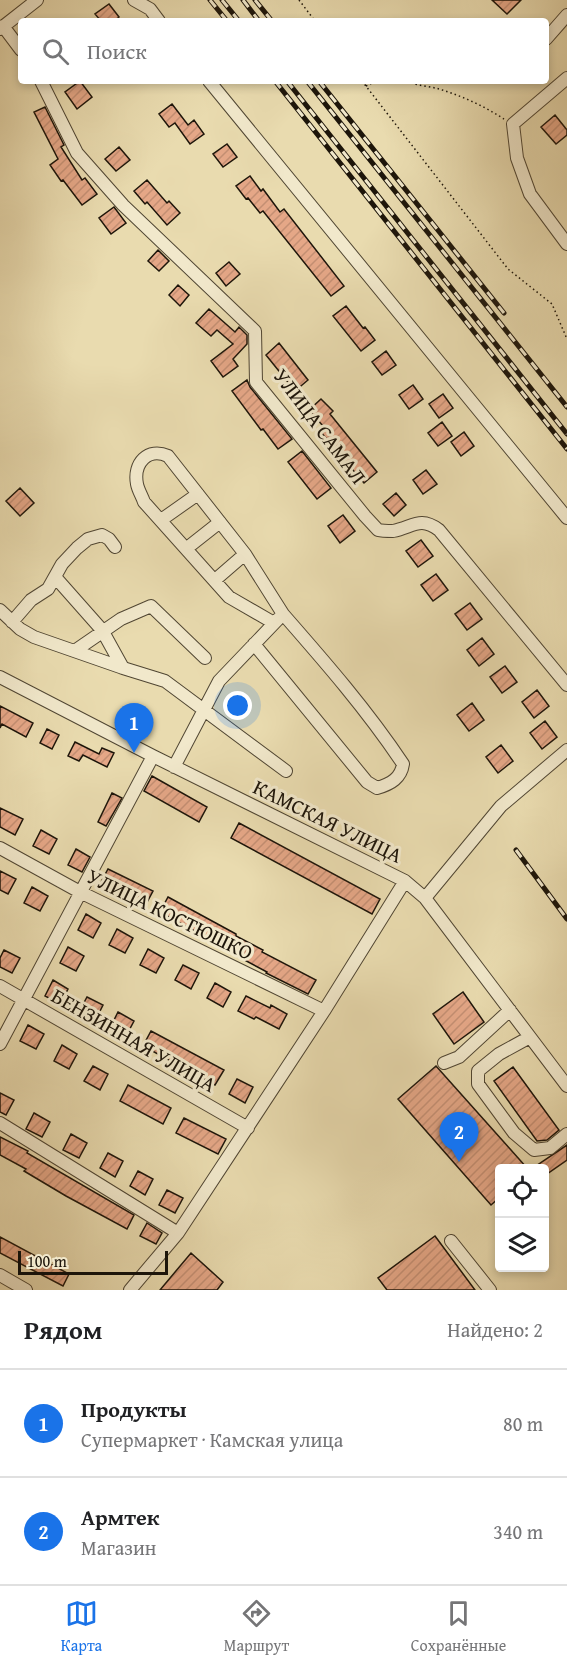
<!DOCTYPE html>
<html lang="ru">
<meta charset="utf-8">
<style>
body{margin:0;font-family:"Gentium Book Plus",serif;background:#f2f2f2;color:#202124}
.controls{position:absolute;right:18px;bottom:18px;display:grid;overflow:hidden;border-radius:6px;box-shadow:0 3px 9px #0003}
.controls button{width:54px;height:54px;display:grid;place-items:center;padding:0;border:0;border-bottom:2px solid #e0e0e0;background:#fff;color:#202124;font:30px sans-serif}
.scale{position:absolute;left:18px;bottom:15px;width:150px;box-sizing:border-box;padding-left:6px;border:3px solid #1d150a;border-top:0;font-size:16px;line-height:21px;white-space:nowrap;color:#1d150a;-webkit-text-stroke:4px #f1e8cb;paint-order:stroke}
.you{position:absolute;left:238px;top:706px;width:21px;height:21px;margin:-15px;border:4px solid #fff;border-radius:50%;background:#1a73e8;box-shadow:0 0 0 9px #1a73e833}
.badge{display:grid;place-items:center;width:39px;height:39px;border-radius:50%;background:#1a73e8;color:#fff;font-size:20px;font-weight:700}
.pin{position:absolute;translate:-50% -50px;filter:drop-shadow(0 2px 3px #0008)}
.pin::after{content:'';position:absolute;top:32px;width:21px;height:18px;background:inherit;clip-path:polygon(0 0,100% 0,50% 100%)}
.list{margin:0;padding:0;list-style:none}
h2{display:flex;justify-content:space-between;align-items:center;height:78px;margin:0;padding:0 24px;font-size:26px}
h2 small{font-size:20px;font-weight:400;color:#757577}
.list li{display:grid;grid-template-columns:39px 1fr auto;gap:18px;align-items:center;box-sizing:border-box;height:108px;padding:0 24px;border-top:2px solid #e0e0e0}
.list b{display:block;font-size:22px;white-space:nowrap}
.list p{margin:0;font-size:20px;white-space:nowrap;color:#757577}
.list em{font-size:20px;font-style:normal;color:#757577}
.icon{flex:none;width:33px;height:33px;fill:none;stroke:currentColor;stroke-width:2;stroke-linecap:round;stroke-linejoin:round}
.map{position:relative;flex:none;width:567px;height:1290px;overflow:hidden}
.search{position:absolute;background:#fff;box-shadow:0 3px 9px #0003;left:18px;right:18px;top:18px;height:66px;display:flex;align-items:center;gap:15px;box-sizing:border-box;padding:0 21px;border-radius:6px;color:#757577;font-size:22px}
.sheet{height:294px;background:#fff}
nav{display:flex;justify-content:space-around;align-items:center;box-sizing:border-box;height:84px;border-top:2px solid #e0e0e0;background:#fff;font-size:16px;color:#757577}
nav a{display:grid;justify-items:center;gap:3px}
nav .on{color:#1a73e8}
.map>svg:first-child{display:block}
.building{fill:url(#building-hatch);stroke:#1d150a;stroke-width:1.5}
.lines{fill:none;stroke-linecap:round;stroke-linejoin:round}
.minor-casing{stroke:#504633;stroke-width:14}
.path{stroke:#1d150a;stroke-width:1.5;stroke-dasharray:1.5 3;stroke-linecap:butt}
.minor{stroke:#f1e8cb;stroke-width:12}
.rail-casing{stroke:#1d150a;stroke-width:5}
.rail{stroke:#f1e8cb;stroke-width:3;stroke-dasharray:9;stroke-linecap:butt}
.labels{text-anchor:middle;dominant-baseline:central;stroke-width:6;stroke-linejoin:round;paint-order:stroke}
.street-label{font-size:21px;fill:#1d150a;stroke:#f1e8cb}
</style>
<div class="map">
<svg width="567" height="1290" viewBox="0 0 567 1290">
<defs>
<pattern id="building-hatch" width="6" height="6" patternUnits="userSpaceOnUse" patternTransform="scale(1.5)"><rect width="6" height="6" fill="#e5a787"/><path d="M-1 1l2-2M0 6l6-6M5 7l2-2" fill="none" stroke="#c48f73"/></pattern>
</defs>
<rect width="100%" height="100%" fill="#e9dbaf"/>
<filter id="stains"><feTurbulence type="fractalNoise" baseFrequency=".00333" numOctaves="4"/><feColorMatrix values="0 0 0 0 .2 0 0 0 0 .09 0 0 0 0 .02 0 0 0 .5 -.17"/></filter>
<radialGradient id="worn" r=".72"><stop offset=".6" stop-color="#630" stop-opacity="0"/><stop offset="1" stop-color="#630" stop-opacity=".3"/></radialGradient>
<path class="building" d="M492,0H521L507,14Z
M109,4L119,17L115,21H101L95,14Z
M80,81L92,97L77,109L65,92Z
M172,104L188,125L194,120L204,134L190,144L175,123L169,127L159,114Z
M45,107L64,145L61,147L82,180L85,178L97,194L82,205L63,180L61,181L50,165L58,159L34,112Z
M555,115L567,130V135L556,144L541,127Z
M227,144L237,157L223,167L213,154Z
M119,147L130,160L116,171L105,159Z
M250,176L261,191L263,189L280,212L284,209L344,286L331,296L263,211L260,213L248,198L246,199L236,186Z
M147,180L167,203L169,201L180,213L167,225L147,202L145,204L134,191Z
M114,207L126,223L111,234L99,218Z
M158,250L169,261L159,271L148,261Z
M229,262L240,274L226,286L216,273Z
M178,285L189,295L180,306L169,295Z
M346,306L363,328L365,327L375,340L361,351L333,316Z
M209,309L235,332L239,327L247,335V344L233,359L238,366L223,377L211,361L233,344L217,330L211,336L196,323Z
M279,343L308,380L295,391L266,355Z
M386,351L396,365L382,375L372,362Z
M247,380L250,387L292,439L278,449L263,429L261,430L232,391Z
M413,385L423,399L409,409L399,395Z
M443,394L453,408L439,418L429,404Z
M321,399L333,411L330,414L377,472L364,483L319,430L323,426L309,410Z
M442,422L452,436L438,446L428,433Z
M464,432L474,446L461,456L451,442Z
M302,451L331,488L317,499L288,462Z
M426,470L437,484L423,494L413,480Z
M20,488L34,503L20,516L6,501Z
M396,493L406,505L394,516L383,504Z
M343,515L355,531L340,543L328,526Z
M421,540L433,556L418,567L406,551Z
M436,574L448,590L433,601L421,585Z
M470,603L482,619L467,630L455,614Z
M482,638L494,654L479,666L467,650Z
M505,666L517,682L502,693L490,677Z
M537,690L549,706L534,718L522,702Z
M472,703L484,720L469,731L457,715Z
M0,706L33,723L26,737L2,724L0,728Z
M545,721L557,737L542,749L530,733Z
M47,729L59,735L52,749L40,743Z
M75,742L99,754L102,748L114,753L107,767L83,755L79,761L68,756Z
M501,745L513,761L498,773L486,757Z
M152,776L207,807L199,822L144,791Z
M112,793L122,798L106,826L98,822Z
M0,808L23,819L15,835L0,827Z
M239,823L380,899L372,914L231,838Z
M41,830L57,839L49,854L33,846Z
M76,849L90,857L82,872L68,865Z
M108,869L153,891L145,906L100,884Z
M0,871L16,879L8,894L0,890Z
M32,887L48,896L40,911L24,903Z
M168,897L236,934V936L263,950L262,952L316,980L308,994L266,973L267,972L239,957L240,956L160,912Z
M86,914L101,923L93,938L78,930Z
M117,929L133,938L125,953L109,945Z
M68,947L84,956L76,971L60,963Z
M148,949L164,958L156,973L140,965Z
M4,950L20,958L12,973L0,967V958Z
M183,965L199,973L191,989L175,980Z
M53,980L68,989L60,1004L45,996Z
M215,983L231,992L223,1007L207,998Z
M463,992L484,1022L454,1044L433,1014Z
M246,996L270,1008L271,1005L287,1014L279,1029L256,1017L254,1019L238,1011Z
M87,997L103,1005L95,1021L79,1012Z
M118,1012L134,1021L126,1036L110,1028Z
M28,1025L44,1034L36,1049L20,1041Z
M151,1031L224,1070L215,1085L143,1046Z
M62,1045L77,1054L69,1069L54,1061Z
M93,1066L108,1074L100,1090L84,1081Z
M436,1066L527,1168H500V1197L491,1205L398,1099Z
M513,1067L559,1130L547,1140L537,1141L494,1081Z
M237,1079L253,1087L245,1103L229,1094Z
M128,1085L171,1108L163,1124L120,1101Z
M0,1093L14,1100L6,1115L0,1112Z
M34,1113L50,1122L42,1137L26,1129Z
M184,1118L226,1139L218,1154L176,1133Z
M71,1134L87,1143L79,1158L63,1150Z
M0,1137L28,1151L27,1153L134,1215L127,1229L66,1196L24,1171L26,1169L0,1155Z
M567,1145V1160L544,1176V1168H533Z
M108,1153L123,1161L115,1177L100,1168Z
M138,1171L153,1179L145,1195L130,1186Z
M167,1190L183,1198L175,1213L159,1205Z
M147,1223L162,1233L156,1244L140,1236Z
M435,1236L475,1290H387L378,1278Z
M0,1237L69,1274L63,1286L0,1253Z
M191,1253L223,1282L217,1290H160Z"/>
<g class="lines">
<g class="minor-casing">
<path id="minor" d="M134,0L150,9L159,21
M3,26L21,50
M0,29L37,0
M546,39L567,15
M567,78L513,124L517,158L530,194L567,244
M41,81L77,153L123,205L255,331L256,382L365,516L378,530C382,531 388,531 393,531C413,527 420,516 439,530L567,685
M209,81L567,518
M161,520L198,494
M187,548L220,522
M56,578L102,630L123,668
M215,580L245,554
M0,610L20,629L34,637L123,668L165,681L286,771
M12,622L31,600L48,589L62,564L77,548L88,539L102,535L109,539L115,547
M254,644L367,782L377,788C391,784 401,778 403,764C367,710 325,662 283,614
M76,650L121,619L151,606L205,658
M0,677L153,756L405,881L425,898L567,1086
M174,767L219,681L283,614L245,554L168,456C148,447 133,463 137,484C138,490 142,496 144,502L229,597L274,623
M0,848L80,892L324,1011
M425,898L501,806L567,750
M0,986L248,1128
M530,1037L499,1054L478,1071V1084L514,1133L534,1150L550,1148L567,1134
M0,1044L153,756
M444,1063L459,1057L510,1010
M0,1123L178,1233
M451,1241L490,1290
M0,1275L26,1290
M130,1290L178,1233L324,1011L405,881"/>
</g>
<path class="path" d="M299,0L315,21
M362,81L508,269L552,304L567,339
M407,81C417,86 429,86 439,89C462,96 484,106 504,119
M366,86L376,81"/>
<use href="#minor" class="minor"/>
<g class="rail-casing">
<path id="rail" d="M210,0L227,21
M222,0L239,21
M243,0L259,21
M255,0L272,21
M275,81L567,449
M287,81L567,434
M307,81L567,407
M319,81L504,313
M516,850L567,919"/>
</g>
<use href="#rail" class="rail"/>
</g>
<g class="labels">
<g class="street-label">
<text transform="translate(320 426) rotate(53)">УЛИЦА САМАЛ</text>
<text transform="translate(328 821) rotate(26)">КАМСКАЯ УЛИЦА</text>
<text transform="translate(170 914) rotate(26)">УЛИЦА КОСТЮШКО</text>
<text transform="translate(134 1040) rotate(30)">БЕНЗИННАЯ УЛИЦА</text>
</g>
</g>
<rect width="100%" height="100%" filter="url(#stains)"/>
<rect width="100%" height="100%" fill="url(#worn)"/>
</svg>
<div class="controls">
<button><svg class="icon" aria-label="locate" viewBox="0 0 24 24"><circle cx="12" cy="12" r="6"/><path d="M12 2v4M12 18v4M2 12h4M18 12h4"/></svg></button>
<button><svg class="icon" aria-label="layers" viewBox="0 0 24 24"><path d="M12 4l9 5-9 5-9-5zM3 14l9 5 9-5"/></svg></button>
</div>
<div class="scale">100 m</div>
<div class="you"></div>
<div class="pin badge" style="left:134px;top:753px">1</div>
<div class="pin badge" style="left:459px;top:1162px">2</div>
<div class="search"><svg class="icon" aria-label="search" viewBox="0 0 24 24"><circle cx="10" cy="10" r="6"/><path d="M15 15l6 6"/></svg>Поиск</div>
</div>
<section class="sheet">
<h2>Рядом<small>Найдено: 2</small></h2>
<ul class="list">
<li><span class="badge">1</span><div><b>Продукты</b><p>Супермаркет · Камская улица</p></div><em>80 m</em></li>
<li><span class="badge">2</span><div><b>Армтек</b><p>Магазин</p></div><em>340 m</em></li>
</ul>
</section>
<nav>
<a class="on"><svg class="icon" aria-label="map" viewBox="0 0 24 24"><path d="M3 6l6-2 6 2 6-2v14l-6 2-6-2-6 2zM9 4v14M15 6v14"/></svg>Карта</a>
<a><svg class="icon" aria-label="directions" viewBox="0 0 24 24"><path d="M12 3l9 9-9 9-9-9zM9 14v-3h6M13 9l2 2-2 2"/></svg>Маршрут</a>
<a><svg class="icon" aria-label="saved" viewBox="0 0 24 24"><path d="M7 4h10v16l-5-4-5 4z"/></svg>Сохранённые</a>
</nav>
